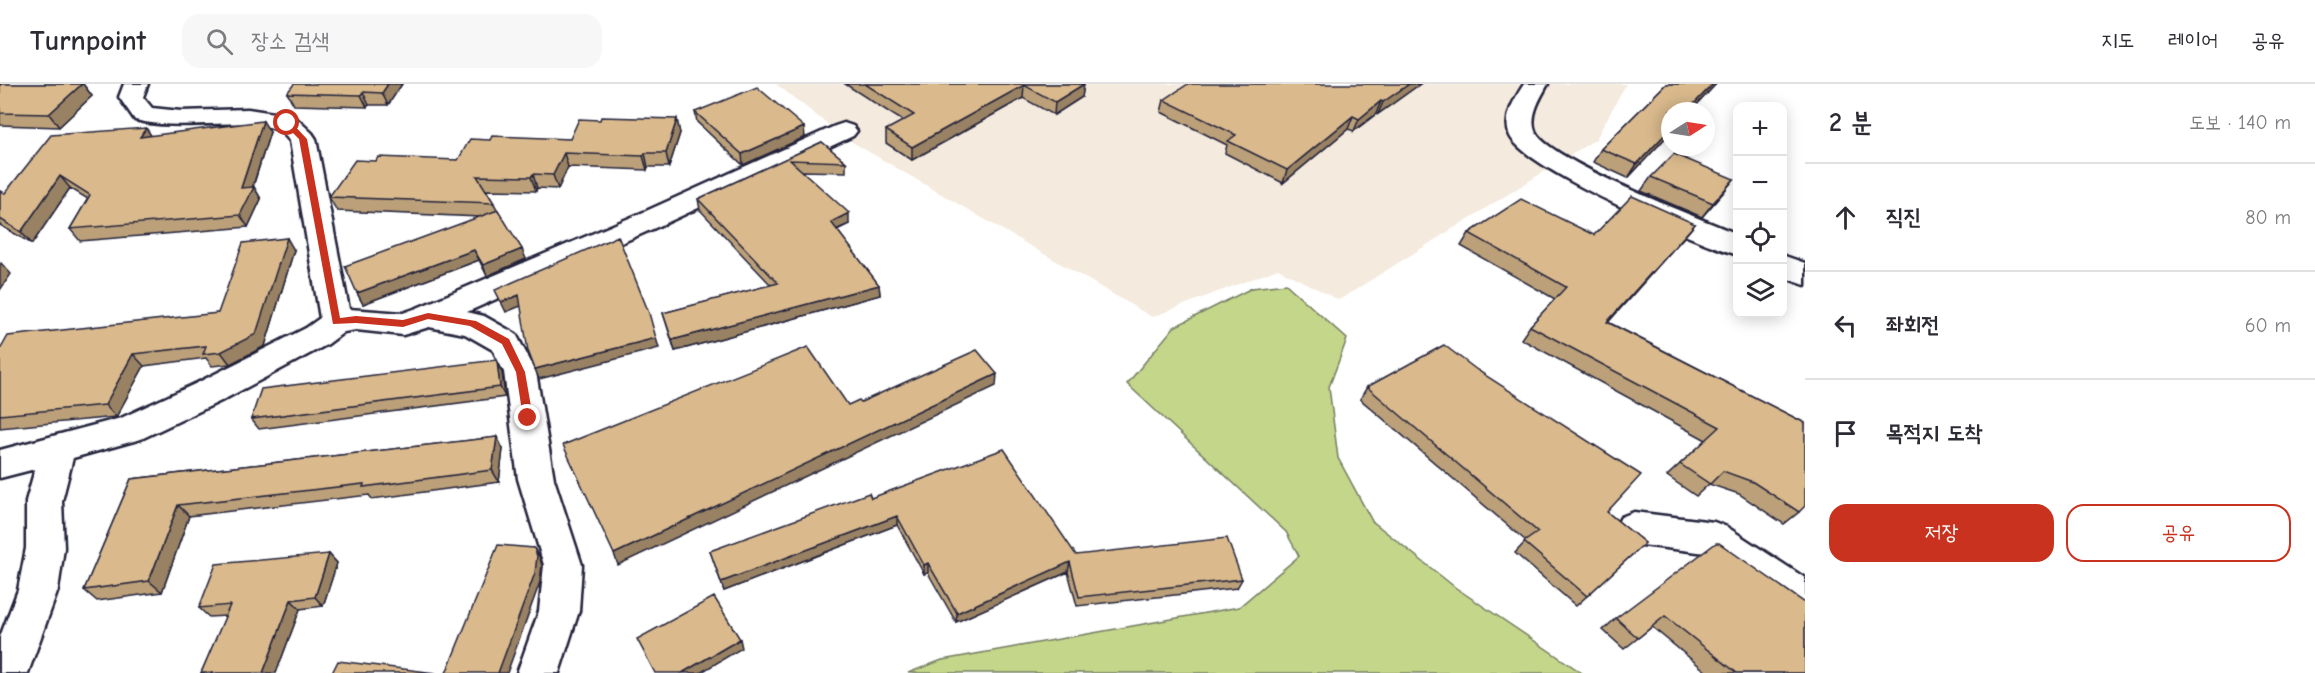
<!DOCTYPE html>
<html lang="ko">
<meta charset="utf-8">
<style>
body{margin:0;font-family:"Comic Neue","Poor Story",sans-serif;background:#f7f7f7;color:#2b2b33}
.controls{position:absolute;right:18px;top:18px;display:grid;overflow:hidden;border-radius:12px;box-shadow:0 3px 15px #0003}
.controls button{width:54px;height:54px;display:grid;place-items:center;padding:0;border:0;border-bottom:2px solid #e1e1e2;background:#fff;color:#2b2b33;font:30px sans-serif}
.compass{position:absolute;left:1661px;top:18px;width:54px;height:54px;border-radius:50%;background:#fff;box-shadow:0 3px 15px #0003;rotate:78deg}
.stop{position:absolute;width:18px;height:18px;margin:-14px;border:4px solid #c8321e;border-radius:50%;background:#fff}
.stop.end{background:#c8321e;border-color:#fff;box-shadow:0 2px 6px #0008}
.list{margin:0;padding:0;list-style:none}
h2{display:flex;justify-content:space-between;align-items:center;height:78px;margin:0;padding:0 24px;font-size:26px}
h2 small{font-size:20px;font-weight:400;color:#7c7c81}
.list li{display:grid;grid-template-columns:39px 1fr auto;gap:18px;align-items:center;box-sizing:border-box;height:108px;padding:0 24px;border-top:2px solid #e1e1e2}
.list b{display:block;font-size:22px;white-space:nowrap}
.list em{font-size:20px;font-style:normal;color:#7c7c81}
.actions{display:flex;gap:12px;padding:18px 24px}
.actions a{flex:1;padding:14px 0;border:2px solid #c8321e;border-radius:18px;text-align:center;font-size:21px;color:#c8321e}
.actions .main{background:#c8321e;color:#fff}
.icon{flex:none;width:33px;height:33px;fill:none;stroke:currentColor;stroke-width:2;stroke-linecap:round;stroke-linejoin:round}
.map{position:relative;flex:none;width:1805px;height:589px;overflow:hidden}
header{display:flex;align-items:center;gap:36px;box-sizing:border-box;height:84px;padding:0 30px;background:#fff;border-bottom:2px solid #e1e1e2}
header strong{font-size:28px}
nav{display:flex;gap:33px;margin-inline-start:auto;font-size:21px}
.search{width:420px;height:54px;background:#f7f7f7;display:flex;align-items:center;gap:15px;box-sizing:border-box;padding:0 21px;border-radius:18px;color:#7c7c81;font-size:22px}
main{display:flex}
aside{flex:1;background:#fff}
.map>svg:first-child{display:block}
.built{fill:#f4eadd}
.green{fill:#c4d68a;stroke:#737c62;stroke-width:1.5}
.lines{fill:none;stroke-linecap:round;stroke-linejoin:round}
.minor-casing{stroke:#22223b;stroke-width:5}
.minor{fill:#fff;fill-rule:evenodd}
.wall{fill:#bba079;stroke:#22223b;stroke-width:1.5}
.shaded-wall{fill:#998263;stroke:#22223b;stroke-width:1.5}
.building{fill:#daba8d;stroke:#22223b;stroke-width:1.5}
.route{fill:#c8321e}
</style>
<header>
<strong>Turnpoint</strong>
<div class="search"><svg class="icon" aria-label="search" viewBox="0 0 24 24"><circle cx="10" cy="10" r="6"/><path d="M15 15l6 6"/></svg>장소 검색</div>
<nav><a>지도</a><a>레이어</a><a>공유</a></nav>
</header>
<main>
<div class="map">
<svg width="1805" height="589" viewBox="0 0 1805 589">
<rect width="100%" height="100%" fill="#fff"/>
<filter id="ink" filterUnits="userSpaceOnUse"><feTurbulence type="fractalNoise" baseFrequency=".0167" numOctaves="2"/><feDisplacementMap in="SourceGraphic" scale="12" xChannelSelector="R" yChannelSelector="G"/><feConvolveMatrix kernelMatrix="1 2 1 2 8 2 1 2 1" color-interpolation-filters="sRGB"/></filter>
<g filter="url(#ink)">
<path class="built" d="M776,0H1626L1596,55L1339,216L1278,185L1152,233L847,55Z"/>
<path class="green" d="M1286,200L1347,255L1329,303L1338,374L1372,437L1456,504L1582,589H908L942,576L1239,523L1299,472L1286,448L1127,300L1174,243L1252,204Z"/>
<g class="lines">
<g class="minor-casing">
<path id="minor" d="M124,0H148L143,13L152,24L181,27L248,25L287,31L296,34L312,49L316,55L349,225L403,229L417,224L646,127L835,42L844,39L853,42L857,47L853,52L666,139L467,228L484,232L516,250L536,288L554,395L582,481L579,527L559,589H517L539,527L544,481L518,395L504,288L493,266L465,250L429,243L403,251L356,246L344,248L328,260L221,317L141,355L73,374L62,417L64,464L58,506L28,589H0V553L18,506L26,464V417L35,385L0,394V366L121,334L197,299L306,244L320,234L290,57C286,53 282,47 276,45C233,32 182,48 135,36L119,13Z
M1524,0H1548C1541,13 1529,31 1535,47C1546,76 1703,136 1738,150V171C1697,159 1527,86 1510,52C1502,34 1515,14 1524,0Z
M1782,171L1805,179V201L1782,193Z
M1634,428L1714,438L1727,443L1805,494V534L1791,529L1706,469L1634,460L1621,455L1615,444L1621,433Z"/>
</g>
<use href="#minor" class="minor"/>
</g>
<path class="wall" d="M0,0H83L92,12L59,43L0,41Z
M402,0L388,21H369L367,23L294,21L287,9Z
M845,0H1084L1082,13L1054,31L1023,14L912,76L886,59V46L903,37Z
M1420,0L1378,30H1376L1354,47L1348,45L1283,99L1225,69L1227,61L1161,28L1164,16Z
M1666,0H1716L1691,27H1670V49L1628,94L1593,78L1601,65Z
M695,28L805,53L743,81L697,38Z
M146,44L151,52L270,48L253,103H254L261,115L248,143L80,157L70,145L88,115L70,104L32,160L0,141V107L5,109Z
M680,49L669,83H648L647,86L568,83L558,105L537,104L536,107L486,106L526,175L487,192L479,176L363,220L357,209L480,133L337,127L329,113L376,77L458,76L490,56L570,55Z
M822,58L846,78V88L802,87L849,140L837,146L879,201L880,211L675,267L663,229L771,201L700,126L698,115Z
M1651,93L1734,95L1702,133L1641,107Z
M1695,140L1684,153L1608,238L1805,339L1799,428L1784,440L1739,410L1709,400L1696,412L1667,392L1706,356L1521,255L1530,242L1555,215L1461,162L1469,149L1594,151Z
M294,166L265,262L230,280L212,282L206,274L144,282L116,333L0,344V266L218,229Z
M502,289L505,313L259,345L251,335Z
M1367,303L1607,428L1645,459L1576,522L1515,469L1526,457L1360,315Z
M497,353L503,365L499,398L372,415L369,411L189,432L162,508L97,517L84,506L131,395Z
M871,414L1076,471L1242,495L1237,504L1077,522L1068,488L956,538L928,489L924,490L897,441L724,507L710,467Z
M329,470L337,479L323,522L300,525L276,589H201L226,532L209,533L199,524Z
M1805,519V589H1708L1652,543L1624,565L1603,546L1616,534Z"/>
<path class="shaded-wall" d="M82,0H83L92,12L59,43L49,30Z
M388,0H402L388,21L382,9Z
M1084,0L1082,13L1054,31L1055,18Z
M1409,0H1420L1378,30L1383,18Z
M1713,0H1716L1691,27H1687Z
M1024,1L1023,14L912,76V63Z
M363,8L369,21L367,23L361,11Z
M1381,17L1376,30L1354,47L1359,35Z
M1353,32L1348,45L1283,99L1287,86Z
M677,35L680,49L669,83L666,69Z
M263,37L270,48L250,111L254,103L261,115L248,143L240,131L241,104Z
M804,43L805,53L743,81L742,70Z
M146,44L154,56L140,53Z
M1670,45V49L1628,94L1637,80Z
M564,69L568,83L558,105L553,91Z
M645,69L648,83L647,86L643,72Z
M533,90L537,104L536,107L531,93Z
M60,92L70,104L32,160L21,148Z
M1734,95L1723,109L1702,133L1713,119Z
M849,129V140L831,148V138Z
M1695,140L1684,153L1597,251L1607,238Z
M287,154L294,166L265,262L230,280L221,268Z
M522,165L526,175L487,192L483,181Z
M474,166L479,176L363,220L357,209Z
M1,179L11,190L0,206V181Z
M879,201L880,211L675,267L672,256Z
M519,211L523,221L506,228L501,218Z
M656,254L659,264L539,295L535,285Z
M133,270L144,282L116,333L105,321Z
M497,278L502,289L505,313L500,303Z
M997,290L996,302L618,481L614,470Z
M497,353L503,365L499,398L492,386Z
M178,421L189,432L162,508L149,497Z
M897,432V441L724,507L721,498Z
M534,464L539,472L542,481L540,498L507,589H498Z
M329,470L337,479L323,522L315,513Z
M1070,478L1068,488L956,538L957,529Z
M928,479V489L924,490V481Z
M291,516L300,525L276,589H263Z
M740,555L742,564L700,589H682Z"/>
<path class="building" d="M0,0H82L49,30L0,29Z
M294,0H388L382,9L363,8L361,11L287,9Z
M865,0H1084L1055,18L1024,1L912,63L886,46L914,31Z
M1188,0H1409L1383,18L1381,17L1359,35L1353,32L1287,86L1228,57L1236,51L1164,16Z
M1666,0H1713L1687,27H1670V45L1637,80L1601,65Z
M757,3L804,43L742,70L695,28Z
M601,33L677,35L666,69H645L643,72L564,69L553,91L533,90L531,93L477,92L494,119L329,113L355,76L376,77L378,73L458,76L470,55L490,56L492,52L570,55L579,35L600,36Z
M263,37L241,104L254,103L240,131L70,145L90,111L60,92L21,148L0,135V107L5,109L51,51L146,44L140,53Z
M822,58L846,78L790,76L849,129L831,138L879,201L672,256L663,229L778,199L698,115Z
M1674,70L1734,95L1713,119L1651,93Z
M1632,112L1695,140L1607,238L1805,339V422L1799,428L1753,398L1723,387L1710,400L1680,380L1720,343L1530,242L1566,203L1469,149L1521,115L1594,151Z
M498,126L522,165L483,181L474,166L357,209L345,182Z
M618,152L649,229L656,254L535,285L528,267L519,211L501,218L495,206Z
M287,154L256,250L221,268L203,270L206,262L133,270L105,321L0,331V266L8,252L218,229L243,159Z
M1444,261L1477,286L1641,391L1607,428L1645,459L1587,512L1524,458L1538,448L1367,303Z
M808,263L848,321L859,316L861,318L977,266L997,290L614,470L563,361Z
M496,276L497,278L500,303L251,335L261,305Z
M497,353L492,386L363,403L364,400L178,421L149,497L84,506L131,395Z
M1004,365L1076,471L1227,454L1242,495L1079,513L1070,478L957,529L928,479L924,481L897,432L721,498L710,467L869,409L871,414Z
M1716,459H1719L1805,519V589H1737L1665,532L1638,554L1616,534Z
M498,461L534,464L537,472L535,489L498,589H446Z
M329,470L315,513L291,516L263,589H201L230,521L199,524L216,480Z
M714,513L740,555L682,589H655L637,555Z
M338,577L436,589H332Z"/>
</g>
<path class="route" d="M284,37H290L307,55L340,234L356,232L403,236L428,229L476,237L509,255L525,288L533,334L531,337H524L523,334L516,288L502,260L470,242L428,235L403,243L356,239L333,240L299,55L284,40Z"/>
</svg>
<div class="controls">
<button>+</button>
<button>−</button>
<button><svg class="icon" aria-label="locate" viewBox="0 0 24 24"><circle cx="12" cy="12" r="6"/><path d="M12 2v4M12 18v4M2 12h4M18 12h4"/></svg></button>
<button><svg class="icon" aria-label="layers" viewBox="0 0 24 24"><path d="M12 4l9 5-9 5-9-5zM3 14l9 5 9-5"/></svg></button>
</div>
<svg class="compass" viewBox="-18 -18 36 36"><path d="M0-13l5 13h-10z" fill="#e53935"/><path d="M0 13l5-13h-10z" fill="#7c7c81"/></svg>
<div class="stop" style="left:287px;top:39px"></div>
<div class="stop end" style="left:528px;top:334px"></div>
</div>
<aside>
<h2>2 분<small>도보 · 140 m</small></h2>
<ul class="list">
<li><svg class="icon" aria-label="ahead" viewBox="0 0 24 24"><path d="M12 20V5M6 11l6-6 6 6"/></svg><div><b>직진</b></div><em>80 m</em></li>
<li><svg class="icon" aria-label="left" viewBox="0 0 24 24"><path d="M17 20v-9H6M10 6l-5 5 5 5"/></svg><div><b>좌회전</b></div><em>60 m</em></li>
<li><svg class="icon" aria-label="arrive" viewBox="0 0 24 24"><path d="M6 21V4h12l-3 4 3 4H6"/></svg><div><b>목적지 도착</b></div></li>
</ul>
<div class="actions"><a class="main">저장</a><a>공유</a></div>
</aside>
</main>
